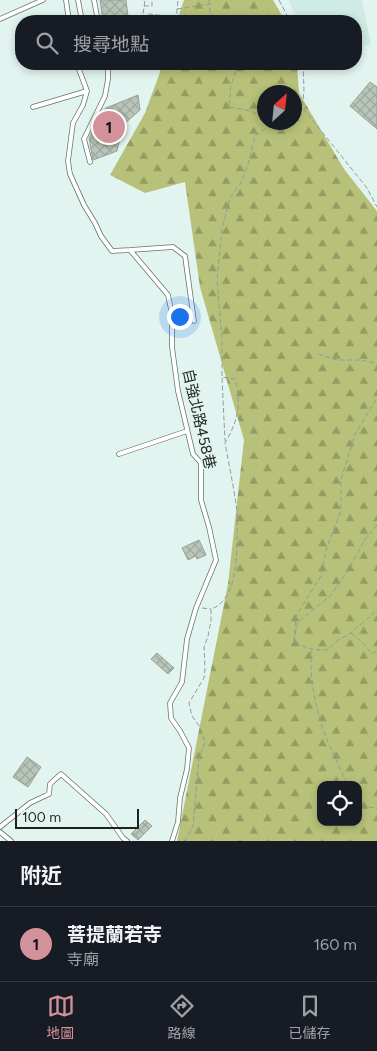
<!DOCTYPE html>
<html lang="zh-TW">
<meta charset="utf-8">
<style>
body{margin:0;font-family:Figtree,"Noto Sans TC",sans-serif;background:#20242c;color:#f1f3f6}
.controls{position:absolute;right:15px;bottom:15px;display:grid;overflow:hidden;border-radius:10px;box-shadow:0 2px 8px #0003}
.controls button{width:45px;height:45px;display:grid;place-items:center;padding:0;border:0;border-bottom:1px solid #363941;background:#171b24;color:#f1f3f6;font:25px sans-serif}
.compass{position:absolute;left:257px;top:85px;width:45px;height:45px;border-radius:50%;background:#171b24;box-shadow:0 2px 8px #0003;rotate:27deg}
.scale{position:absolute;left:15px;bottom:12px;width:124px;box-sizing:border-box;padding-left:5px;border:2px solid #1b2220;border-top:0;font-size:14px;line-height:18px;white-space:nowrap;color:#1b2220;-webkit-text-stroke:4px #e2f4ef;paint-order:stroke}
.you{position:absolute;left:179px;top:316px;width:18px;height:18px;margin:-12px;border:4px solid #fff;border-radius:50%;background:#1a73e8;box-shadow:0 0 0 8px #1a73e833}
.badge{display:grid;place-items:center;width:32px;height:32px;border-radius:50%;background:#d3929b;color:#111;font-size:16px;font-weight:700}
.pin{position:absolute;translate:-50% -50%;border:2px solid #fff;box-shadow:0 1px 5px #0006}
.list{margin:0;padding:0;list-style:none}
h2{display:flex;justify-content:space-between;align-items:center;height:65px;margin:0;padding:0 20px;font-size:21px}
h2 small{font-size:16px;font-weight:400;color:#9ea1a6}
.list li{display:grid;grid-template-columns:32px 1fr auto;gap:15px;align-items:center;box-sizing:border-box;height:75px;padding:0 20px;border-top:1px solid #363941}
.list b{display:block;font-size:19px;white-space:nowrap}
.list p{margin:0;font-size:16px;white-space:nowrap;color:#9ea1a6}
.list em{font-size:16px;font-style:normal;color:#9ea1a6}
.icon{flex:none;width:28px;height:28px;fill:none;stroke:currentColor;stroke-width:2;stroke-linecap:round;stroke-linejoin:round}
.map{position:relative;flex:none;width:377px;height:841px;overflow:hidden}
.search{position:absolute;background:#171b24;box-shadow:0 2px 8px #0003;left:15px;right:15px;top:15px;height:55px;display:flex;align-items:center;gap:12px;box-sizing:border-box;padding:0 18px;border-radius:20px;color:#9ea1a6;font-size:19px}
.sheet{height:140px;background:#171b24}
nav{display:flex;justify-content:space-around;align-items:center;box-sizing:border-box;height:70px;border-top:1px solid #363941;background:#171b24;font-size:14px;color:#9ea1a6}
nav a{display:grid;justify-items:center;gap:2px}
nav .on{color:#d3929b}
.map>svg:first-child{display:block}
.built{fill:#d0ebe3}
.forest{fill:url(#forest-firs);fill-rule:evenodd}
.building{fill:url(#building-cross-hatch);stroke:#98a397}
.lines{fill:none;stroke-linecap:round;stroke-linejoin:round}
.service-casing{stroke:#63736e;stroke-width:5.5}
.path{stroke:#909d9a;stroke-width:1;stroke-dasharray:5 2.5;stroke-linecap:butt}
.service{stroke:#fff;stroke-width:4}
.labels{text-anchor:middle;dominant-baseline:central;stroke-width:4;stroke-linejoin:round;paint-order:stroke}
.street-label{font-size:15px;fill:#1b2220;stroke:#e2f4ef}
</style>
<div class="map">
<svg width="377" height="841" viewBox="0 0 377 841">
<defs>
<pattern id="forest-firs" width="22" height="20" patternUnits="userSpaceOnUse" patternTransform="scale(1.25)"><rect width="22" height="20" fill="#b8c179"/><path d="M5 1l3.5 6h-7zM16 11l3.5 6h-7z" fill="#959c63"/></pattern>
<pattern id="building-cross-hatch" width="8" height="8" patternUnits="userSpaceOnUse" patternTransform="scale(1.25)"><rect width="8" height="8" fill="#b9c5b9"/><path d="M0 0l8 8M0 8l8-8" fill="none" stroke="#9ea99f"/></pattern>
</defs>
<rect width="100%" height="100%" fill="#e2f4ef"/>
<path class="built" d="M289,0H362L371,44L356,49V21H297Z"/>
<path class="forest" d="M184,0H273L285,21H177Z
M163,64H297L299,93L344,169L377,211V841H177L228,584L244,440L200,287L185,182L145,193L110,175L145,113ZM264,92H294V122H264ZM321,785H358V822H321Z"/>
<path class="building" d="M100,0H126L128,16L103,20Z
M370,82L377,87V129L350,106Z
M138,95L140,110L123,125L117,151L93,160L89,138L106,108Z
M199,540L206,555L197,559L196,556L188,560L182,548Z
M157,653L174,668L168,674L151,659Z
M27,757L41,767L28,787L13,777Z
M145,820L152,826L138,840L131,834Z"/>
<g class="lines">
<g class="service-casing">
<path id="service" d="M66,0L69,21
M78,0L82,21
M94,0L98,21
M0,19L43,0
M77,64L87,91L83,105L73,123L68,161L70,174L84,205L95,223L101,236L112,251L130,250L168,295L172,314V347L178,391L193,454L201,463V500L209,527L216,560L196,608L187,639L182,682L170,703L171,718L180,731L189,748L187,769L180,798L178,822L172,841
M33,107L87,91
M90,162L84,139L105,96L108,79V64
M130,250L173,247L185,256L194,321
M119,454L187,431
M0,827L30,803L49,794L50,784L61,774L106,814L123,838L127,841
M0,832L11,841"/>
</g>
<path class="path" d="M209,0L211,21
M279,0L290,21
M144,6H152V0
M177,9L210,4
M128,21H133
M142,21L145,0
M144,21L147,16L149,14L176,17
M176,21L178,0
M238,64L231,86L229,107L251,111L264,119
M303,64L304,91L302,107L367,188L377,207
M294,113L302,107
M318,354L337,360H359L377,363
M222,378L225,441
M202,608L211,609
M351,633L362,642L372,654L377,651
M295,635L298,622L330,596L345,575L366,538L377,525
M294,641L296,616L321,576L327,547L341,511V480L355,434L377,398
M295,642C307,649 313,650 327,650L338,640L351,633L377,610
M311,650C310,675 314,702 322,726C328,745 338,762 345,780L348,785
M358,797L367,807L377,808
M184,841L187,838L193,826L199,758L205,743L200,727L192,716L189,703L204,678L205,669L204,647L208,636L211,621V609C237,601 237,555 237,534C237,526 238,518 237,511C234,488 229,465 225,443C238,421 242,403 235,379L222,377V339L217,280L222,229L230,198L240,184L247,168L255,136L275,122"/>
<use href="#service" class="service"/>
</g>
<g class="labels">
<g class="street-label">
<text transform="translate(199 419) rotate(77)">自強北路458巷</text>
</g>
</g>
</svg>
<div class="controls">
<button><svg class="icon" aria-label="locate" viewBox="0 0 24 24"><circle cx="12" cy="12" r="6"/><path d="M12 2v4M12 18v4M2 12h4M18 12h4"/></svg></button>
</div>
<svg class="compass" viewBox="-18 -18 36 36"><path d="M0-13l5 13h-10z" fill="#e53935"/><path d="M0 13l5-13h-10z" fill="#9ea1a6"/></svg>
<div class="scale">100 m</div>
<div class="you"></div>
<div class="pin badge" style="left:109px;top:127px">1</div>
<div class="search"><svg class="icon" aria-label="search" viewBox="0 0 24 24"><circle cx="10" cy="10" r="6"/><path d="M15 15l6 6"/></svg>搜尋地點</div>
</div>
<section class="sheet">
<h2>附近<small></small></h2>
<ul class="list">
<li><span class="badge">1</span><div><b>菩提蘭若寺</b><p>寺廟</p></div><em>160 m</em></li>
</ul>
</section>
<nav>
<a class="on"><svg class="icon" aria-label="map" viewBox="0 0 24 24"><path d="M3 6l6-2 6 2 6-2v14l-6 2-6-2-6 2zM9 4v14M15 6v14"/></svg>地圖</a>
<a><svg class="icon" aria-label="directions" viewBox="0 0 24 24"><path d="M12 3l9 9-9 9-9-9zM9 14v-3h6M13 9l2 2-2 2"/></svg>路線</a>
<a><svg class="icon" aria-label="saved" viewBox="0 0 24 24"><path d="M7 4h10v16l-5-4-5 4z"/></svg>已儲存</a>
</nav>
